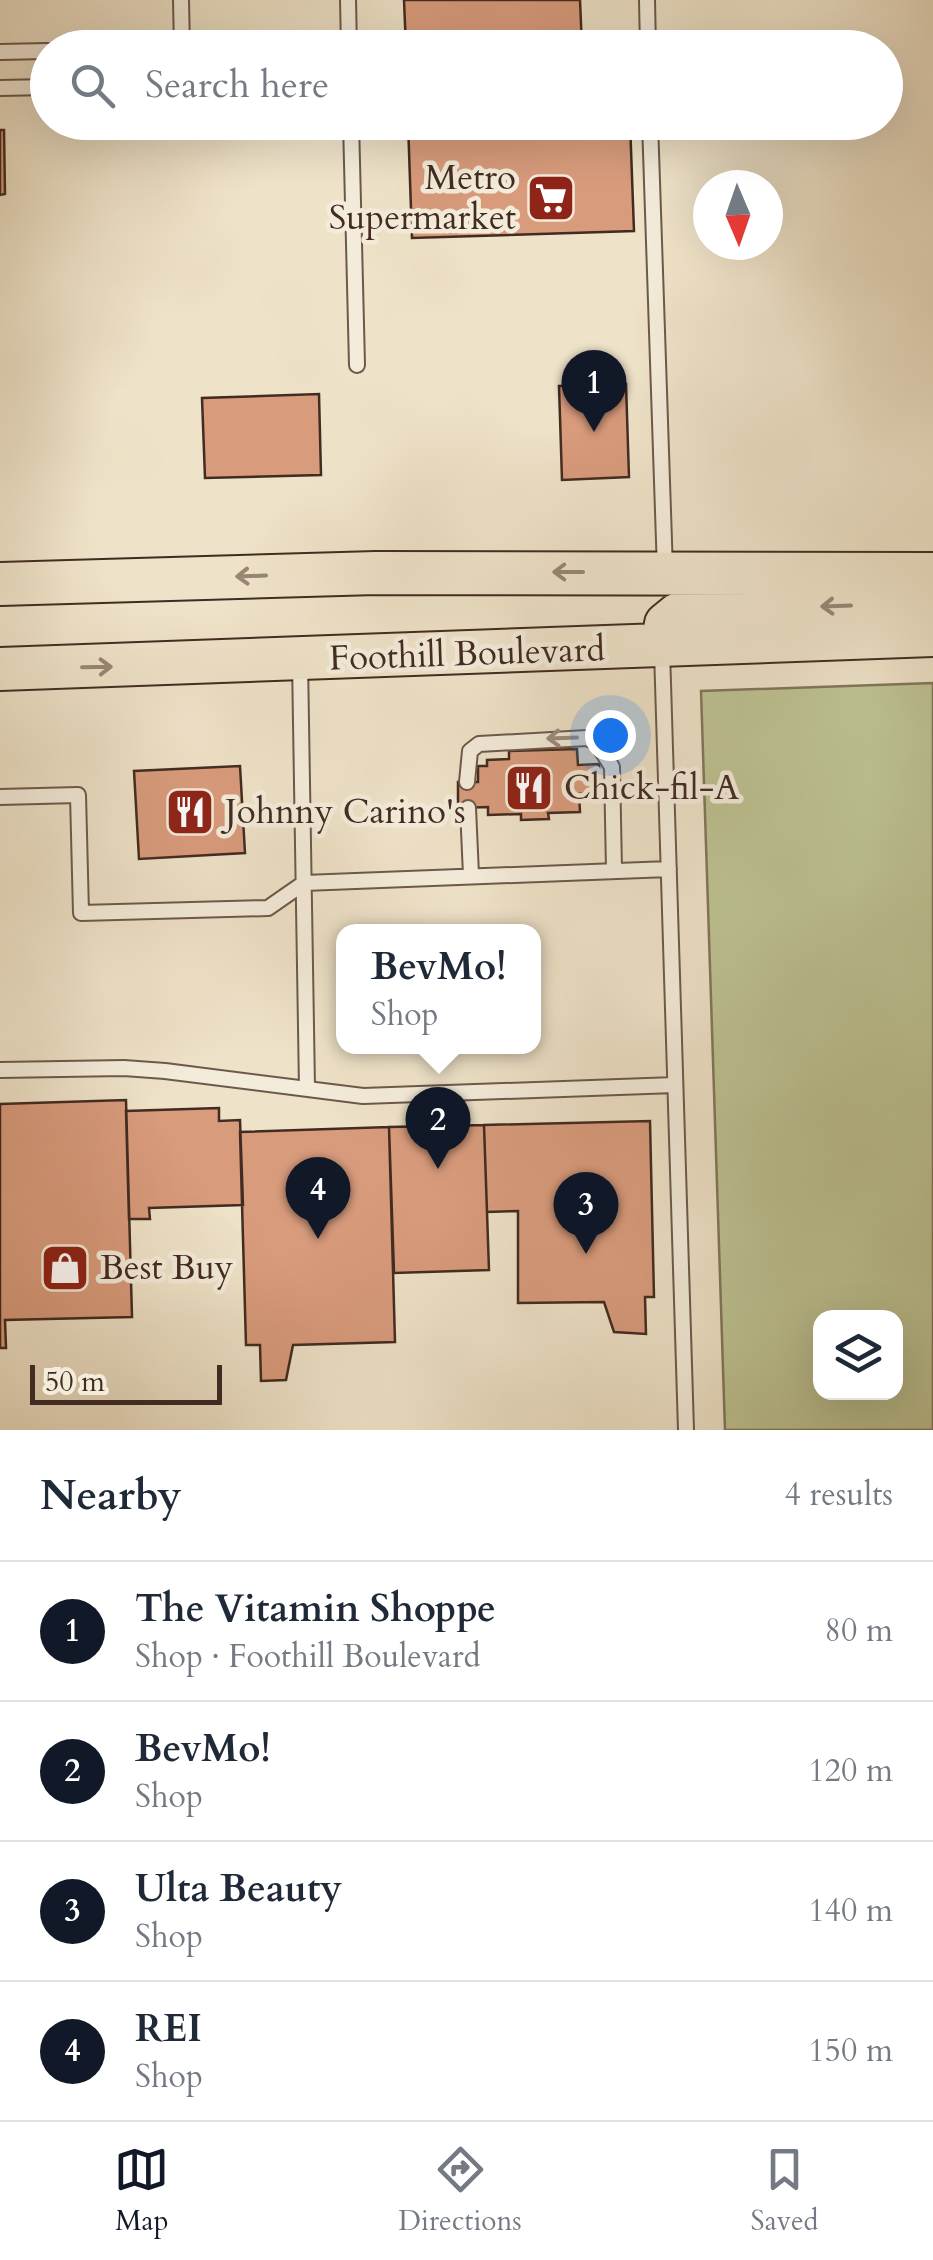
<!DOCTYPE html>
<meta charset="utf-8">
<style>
body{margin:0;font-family:Cardo,serif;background:#f2f2f3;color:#1f2937}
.controls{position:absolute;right:30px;bottom:30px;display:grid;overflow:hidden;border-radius:20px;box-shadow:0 10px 40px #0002}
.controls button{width:90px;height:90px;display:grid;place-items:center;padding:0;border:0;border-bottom:2px solid #e0e1e3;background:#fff;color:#1f2937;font:50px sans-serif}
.compass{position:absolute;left:693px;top:170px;width:90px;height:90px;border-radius:50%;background:#fff;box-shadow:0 10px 40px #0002;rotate:178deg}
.scale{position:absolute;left:30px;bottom:25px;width:192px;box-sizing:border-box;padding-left:10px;border:5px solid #422b21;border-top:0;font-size:28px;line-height:35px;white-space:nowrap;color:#422b21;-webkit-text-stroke:8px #f4ecdb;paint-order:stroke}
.you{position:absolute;left:610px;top:735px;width:35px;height:35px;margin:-25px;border:8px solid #fff;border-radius:50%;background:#1a73e8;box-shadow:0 0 0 15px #1a73e833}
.badge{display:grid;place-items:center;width:65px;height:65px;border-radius:50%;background:#111827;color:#fff;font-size:32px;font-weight:700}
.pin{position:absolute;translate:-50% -82px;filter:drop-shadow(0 2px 5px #0008)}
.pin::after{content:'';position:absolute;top:52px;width:35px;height:30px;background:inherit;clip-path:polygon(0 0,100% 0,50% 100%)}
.popup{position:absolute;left:336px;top:924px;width:205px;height:130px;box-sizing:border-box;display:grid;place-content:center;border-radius:20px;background:#fff;filter:drop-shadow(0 2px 8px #0005);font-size:32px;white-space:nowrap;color:#747a83}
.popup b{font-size:38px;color:#1f2937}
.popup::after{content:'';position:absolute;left:50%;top:100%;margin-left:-20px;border:20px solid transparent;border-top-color:#fff}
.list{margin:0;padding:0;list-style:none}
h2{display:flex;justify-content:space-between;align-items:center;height:130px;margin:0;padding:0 40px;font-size:42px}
h2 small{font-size:32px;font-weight:400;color:#747a83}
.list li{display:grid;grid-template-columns:65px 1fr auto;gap:30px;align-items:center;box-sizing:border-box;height:140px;padding:0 40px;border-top:2px solid #e0e1e3}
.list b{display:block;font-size:38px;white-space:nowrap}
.list p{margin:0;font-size:32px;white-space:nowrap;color:#747a83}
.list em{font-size:32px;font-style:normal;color:#747a83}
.icon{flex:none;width:55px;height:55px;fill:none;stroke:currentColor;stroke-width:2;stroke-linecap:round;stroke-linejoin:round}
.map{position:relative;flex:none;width:933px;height:1430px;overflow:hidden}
.search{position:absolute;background:#fff;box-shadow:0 10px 40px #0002;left:30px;right:30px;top:30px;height:110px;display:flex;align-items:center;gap:25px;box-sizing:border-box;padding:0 35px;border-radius:55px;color:#747a83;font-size:38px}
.sheet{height:690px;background:#fff}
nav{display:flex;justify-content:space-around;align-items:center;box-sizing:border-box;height:140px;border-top:2px solid #e0e1e3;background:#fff;font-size:28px;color:#747a83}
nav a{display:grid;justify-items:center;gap:5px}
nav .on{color:#111827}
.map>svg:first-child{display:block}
.green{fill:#bdc293;stroke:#80765a;stroke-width:2.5;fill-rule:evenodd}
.building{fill:#d89b7c;stroke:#422b21;stroke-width:2.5}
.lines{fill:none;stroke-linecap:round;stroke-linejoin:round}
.service-casing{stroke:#6d594b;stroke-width:18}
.primary-casing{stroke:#422b21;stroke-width:46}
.service{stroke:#f4ecdb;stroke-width:14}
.primary{stroke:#eee2c8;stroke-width:42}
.oneway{stroke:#988674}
.oneway2{stroke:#9b8c7e}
.labels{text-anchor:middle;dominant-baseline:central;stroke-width:9;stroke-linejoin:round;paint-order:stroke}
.poi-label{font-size:35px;fill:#422b21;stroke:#f4ecdb;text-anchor:start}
.street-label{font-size:35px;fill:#422b21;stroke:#f4ecdb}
</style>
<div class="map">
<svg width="933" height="1430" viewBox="0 0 933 1430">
<rect width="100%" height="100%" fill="#eee2c8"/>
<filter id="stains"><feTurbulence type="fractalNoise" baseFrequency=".002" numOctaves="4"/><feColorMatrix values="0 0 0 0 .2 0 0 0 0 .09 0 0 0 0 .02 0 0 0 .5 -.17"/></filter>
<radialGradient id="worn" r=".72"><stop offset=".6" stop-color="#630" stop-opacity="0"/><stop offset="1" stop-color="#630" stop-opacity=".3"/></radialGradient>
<path class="green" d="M933,683V1430H725L701,691ZM820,1318H896V1392H820Z"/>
<path class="building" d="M404,0H580L582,48H406Z
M408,122H630L634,231L412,238Z
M0,130H4L5,194L0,195Z
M626,384L629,477L562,480L559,386Z
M319,394L321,475L205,478L202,398Z
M577,749L578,765L599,764L600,793L579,794L580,812L548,813L549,819L521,820V814L488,815V807L458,808V782H478V766H487V760L509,759V751Z
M240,766L245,853L139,859L134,771Z
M126,1100L132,1317L5,1320L6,1348H0V1104Z
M219,1108V1121L240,1120L243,1205L149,1208L150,1219H129L126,1111Z
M650,1121L654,1297H645L646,1334L614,1332L604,1302L518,1303V1211L487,1212L484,1125Z
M484,1125L489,1270L394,1273L389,1127Z
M389,1127L395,1342L293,1345L286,1380L261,1381L260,1345H246L240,1132Z"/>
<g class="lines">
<g class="service-casing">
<path id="service" d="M181,0L182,48
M348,0L349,48
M647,0L648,48
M179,48L349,43
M0,52L48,51
M0,88L48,87
M351,122L357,365
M650,122L665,571
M662,651L686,1430
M300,661L307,1088
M467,782L470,751L479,744L587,738L597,743L612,767L614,870
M0,797L78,795L81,913L268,908L304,883L669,869
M468,808L471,875
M0,1070L124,1068L165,1071L363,1096L675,1085"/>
</g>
<g class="primary-casing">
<path id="primary" d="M0,584L376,573L933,574
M662,646L666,624L677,615L933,603
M0,669L933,635"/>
</g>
<use href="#service" class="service"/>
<use href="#primary" class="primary"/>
</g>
<defs><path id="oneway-shaft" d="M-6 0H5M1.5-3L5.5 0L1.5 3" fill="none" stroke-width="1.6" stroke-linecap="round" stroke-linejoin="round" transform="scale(2.5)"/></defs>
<g class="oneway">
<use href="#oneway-shaft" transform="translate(568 572) rotate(180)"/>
<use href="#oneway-shaft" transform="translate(251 576) rotate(178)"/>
<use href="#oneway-shaft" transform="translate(836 606) rotate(178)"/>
<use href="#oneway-shaft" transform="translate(97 667) rotate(-1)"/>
</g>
<use class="oneway2" href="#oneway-shaft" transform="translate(562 738) rotate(178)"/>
<defs>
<g id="supermarket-square" transform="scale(2.5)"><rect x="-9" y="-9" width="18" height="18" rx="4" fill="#8f2418" stroke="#f4ecdb"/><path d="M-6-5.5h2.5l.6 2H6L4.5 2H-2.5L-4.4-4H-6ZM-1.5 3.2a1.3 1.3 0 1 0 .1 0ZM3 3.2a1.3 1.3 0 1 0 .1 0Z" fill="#fff"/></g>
<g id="restaurant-square" transform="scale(2.5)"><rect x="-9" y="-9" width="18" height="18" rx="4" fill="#8f2418" stroke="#f4ecdb"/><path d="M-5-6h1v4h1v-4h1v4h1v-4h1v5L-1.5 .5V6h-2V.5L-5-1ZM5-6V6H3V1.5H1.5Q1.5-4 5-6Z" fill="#fff"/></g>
<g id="shop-square" transform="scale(2.5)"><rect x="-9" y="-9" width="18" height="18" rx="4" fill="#8f2418" stroke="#f4ecdb"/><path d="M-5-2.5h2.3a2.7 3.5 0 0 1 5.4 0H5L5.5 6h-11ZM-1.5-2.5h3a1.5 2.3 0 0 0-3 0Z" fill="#fff"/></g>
</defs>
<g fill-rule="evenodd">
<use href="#supermarket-square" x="551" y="198"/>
<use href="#restaurant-square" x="529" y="788"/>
<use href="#restaurant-square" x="190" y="812"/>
<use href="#shop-square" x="65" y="1268"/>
</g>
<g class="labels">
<g class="poi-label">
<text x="516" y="178" text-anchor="end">Metro<tspan x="516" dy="40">Supermarket</tspan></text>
<text x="564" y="788">Chick-fil-A</text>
<text x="225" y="812">Johnny Carino's</text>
<text x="100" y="1268">Best Buy</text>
</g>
<g class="street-label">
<text transform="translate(467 654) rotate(-2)">Foothill Boulevard</text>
</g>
</g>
<rect width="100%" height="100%" filter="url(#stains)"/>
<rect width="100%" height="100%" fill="url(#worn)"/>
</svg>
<div class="controls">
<button><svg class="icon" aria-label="layers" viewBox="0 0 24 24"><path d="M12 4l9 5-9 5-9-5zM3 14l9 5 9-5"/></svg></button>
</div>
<svg class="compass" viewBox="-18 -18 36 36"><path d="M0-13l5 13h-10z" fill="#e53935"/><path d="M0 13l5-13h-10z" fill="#747a83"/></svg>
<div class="scale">50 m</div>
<div class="you"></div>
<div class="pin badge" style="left:594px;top:432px">1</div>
<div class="pin badge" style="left:438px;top:1169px">2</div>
<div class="popup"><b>BevMo!</b>Shop</div>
<div class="pin badge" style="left:586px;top:1254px">3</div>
<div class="pin badge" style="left:318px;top:1239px">4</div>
<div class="search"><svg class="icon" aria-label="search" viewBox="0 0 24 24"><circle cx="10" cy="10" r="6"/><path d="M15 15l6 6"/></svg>Search here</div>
</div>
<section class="sheet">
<h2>Nearby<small>4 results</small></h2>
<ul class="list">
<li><span class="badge">1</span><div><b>The Vitamin Shoppe</b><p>Shop · Foothill Boulevard</p></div><em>80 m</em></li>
<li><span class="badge">2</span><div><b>BevMo!</b><p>Shop</p></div><em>120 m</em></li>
<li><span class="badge">3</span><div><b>Ulta Beauty</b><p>Shop</p></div><em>140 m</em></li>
<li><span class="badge">4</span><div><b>REI</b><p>Shop</p></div><em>150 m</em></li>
</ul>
</section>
<nav>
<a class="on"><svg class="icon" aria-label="map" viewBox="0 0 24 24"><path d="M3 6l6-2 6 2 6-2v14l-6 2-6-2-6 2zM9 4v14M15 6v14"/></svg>Map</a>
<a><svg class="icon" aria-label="directions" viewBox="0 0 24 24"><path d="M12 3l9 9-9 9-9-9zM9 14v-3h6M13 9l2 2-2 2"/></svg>Directions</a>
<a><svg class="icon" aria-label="saved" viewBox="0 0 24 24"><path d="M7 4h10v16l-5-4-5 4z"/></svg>Saved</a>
</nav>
